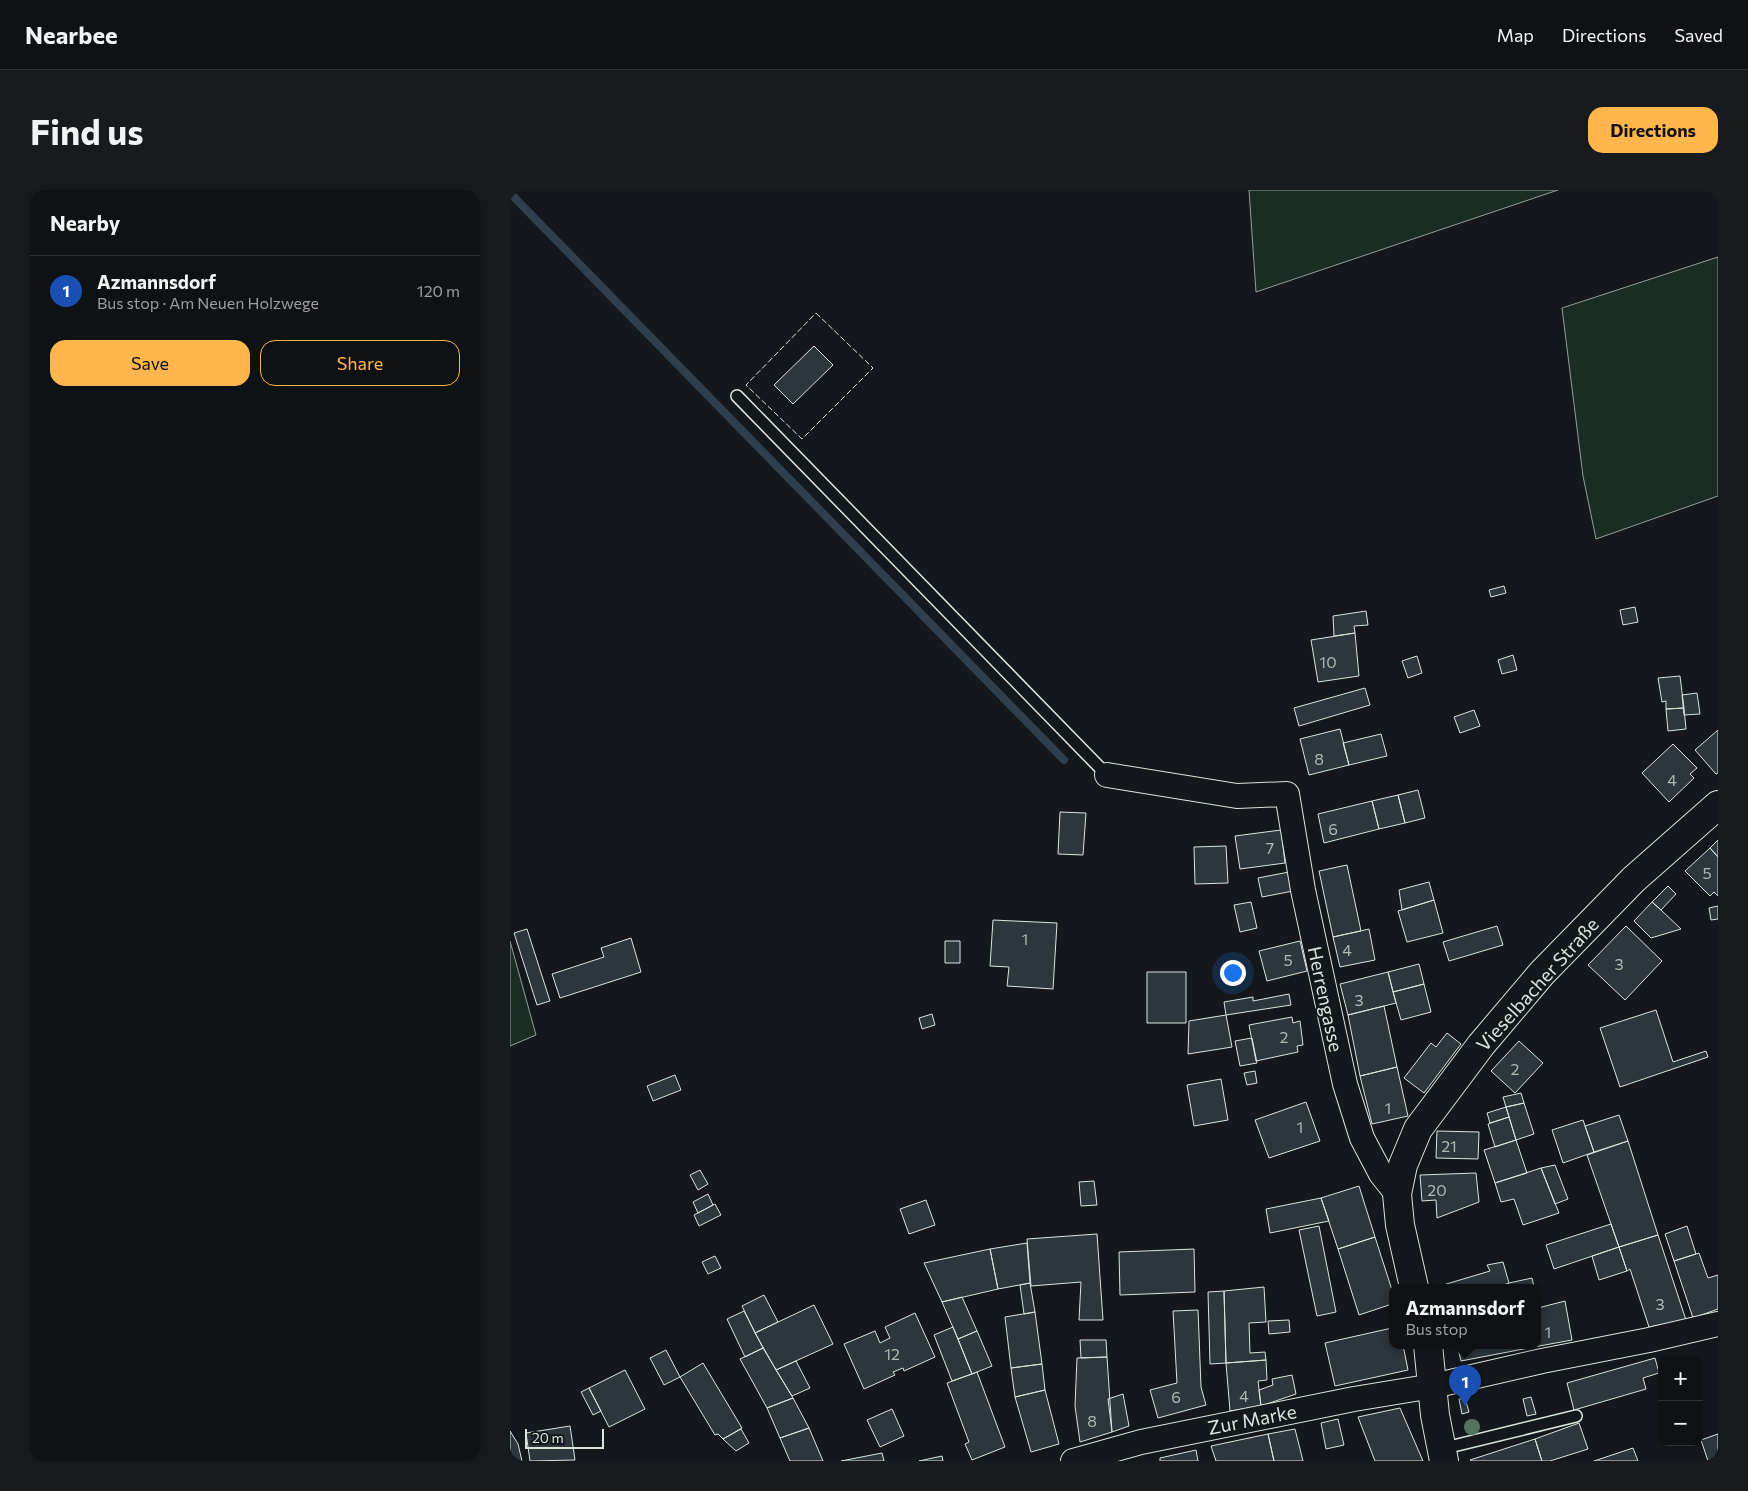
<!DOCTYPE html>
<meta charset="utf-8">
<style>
body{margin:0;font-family:Commissioner,sans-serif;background:#181b1e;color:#f1f3f6}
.controls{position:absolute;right:15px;bottom:15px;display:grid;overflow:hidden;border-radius:10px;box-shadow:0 2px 8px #0003}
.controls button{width:45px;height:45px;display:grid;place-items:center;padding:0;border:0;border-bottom:1px solid #2f3234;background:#0f1215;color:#f1f3f6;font:25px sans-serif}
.scale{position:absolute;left:15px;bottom:12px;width:79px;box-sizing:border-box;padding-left:5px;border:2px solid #d8e6dc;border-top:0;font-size:14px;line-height:18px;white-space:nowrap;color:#d8e6dc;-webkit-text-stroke:4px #14181c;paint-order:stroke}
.you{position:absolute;left:722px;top:782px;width:18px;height:18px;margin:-12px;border:4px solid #fff;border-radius:50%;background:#1a73e8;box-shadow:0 0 0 8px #1a73e833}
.badge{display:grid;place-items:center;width:32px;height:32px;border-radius:50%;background:#ffb74d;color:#fff;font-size:16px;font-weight:700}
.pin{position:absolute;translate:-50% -41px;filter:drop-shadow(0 1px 2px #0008)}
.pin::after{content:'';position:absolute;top:26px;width:18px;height:15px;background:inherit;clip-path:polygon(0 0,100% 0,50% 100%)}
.popup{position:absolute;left:879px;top:1094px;width:152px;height:65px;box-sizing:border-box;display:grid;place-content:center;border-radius:10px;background:#0f1215;filter:drop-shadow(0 1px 4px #0005);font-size:16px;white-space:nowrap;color:#9b9ea0}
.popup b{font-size:19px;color:#f1f3f6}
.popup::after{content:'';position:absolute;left:50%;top:100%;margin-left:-10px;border:10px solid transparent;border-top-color:#0f1215}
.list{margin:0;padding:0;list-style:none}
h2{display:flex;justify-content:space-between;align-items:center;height:65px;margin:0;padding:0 20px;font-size:21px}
h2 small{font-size:16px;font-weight:400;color:#9b9ea0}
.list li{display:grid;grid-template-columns:32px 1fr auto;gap:15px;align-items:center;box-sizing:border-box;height:70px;padding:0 20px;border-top:1px solid #2f3234}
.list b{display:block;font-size:19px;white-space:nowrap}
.list p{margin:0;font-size:16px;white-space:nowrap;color:#9b9ea0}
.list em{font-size:16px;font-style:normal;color:#9b9ea0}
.actions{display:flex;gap:10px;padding:15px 20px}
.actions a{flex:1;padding:11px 0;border:1px solid #ffb74d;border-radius:15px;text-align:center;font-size:18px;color:#ffb74d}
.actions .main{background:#ffb74d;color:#111}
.map{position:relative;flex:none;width:1208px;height:1271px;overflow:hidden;border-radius:15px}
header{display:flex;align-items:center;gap:30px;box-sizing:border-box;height:70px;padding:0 25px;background:#0f1215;border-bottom:1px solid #2f3234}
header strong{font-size:24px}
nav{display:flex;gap:28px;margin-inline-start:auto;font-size:18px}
.intro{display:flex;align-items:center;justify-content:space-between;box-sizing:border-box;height:120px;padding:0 30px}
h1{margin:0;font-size:35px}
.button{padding:12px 22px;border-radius:15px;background:#ffb74d;color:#111;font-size:18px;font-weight:700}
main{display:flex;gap:30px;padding:0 30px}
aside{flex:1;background:#0f1215;border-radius:15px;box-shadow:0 2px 8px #0003}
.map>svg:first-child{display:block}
.green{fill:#1a2d24;stroke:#939e99}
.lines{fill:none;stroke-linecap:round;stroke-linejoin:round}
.stream{stroke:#2f3f4d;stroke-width:8}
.building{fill:#2c363c;stroke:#d8e6dc}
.lane-casing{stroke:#d8e6dc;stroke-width:14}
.street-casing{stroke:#d8e6dc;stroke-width:26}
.secondary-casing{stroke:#d8e6dc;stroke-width:30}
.lane{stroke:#14181c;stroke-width:11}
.street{stroke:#14181c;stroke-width:24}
.secondary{stroke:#14181c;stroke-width:28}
.fence{stroke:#d8e6dc;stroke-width:1;stroke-dasharray:6 2.5;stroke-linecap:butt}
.tree{fill:#55745f}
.labels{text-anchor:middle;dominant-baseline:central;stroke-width:4;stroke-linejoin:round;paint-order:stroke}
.number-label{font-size:16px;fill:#adbab4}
.street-label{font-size:19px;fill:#d8e6dc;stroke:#14181c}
</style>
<header>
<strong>Nearbee</strong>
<nav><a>Map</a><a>Directions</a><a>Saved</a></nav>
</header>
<div class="intro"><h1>Find us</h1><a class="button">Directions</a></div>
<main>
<aside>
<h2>Nearby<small></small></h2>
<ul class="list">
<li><span class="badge" style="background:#1a4fb4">1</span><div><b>Azmannsdorf</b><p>Bus stop · Am Neuen Holzwege</p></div><em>120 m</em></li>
</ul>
<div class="actions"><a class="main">Save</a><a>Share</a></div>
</aside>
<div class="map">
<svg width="1208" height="1271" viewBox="0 0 1208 1271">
<rect width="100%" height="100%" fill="#14181c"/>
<path class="green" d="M739,0H1048L746,102Z
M1208,67V306L1086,349L1073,286L1052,118Z
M0,751L26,845L0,856Z"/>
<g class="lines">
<path class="stream" d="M0,3L554,570"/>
</g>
<path class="building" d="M304,156L323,175L283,214L264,195Z
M994,396L996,403L981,407L979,400Z
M1125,417L1128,432L1113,435L1110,420Z
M856,421L858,435L844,436L845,443L824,446L823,426Z
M845,443L849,486L808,492L801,450Z
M1003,465L1007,480L992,484L988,470Z
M907,466L912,483L898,488L892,471Z
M1170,486L1174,518L1156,519V511L1152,512L1148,488Z
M855,498L860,515L789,536L784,518Z
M1187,503L1190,524L1174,525L1172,505Z
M1174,518L1176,539L1158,541L1156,519Z
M964,520L970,536L950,543L944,527Z
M830,539L839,575L799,585L790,549Z
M1208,540V583L1206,584L1185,560Z
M871,544L877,566L839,575L833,553Z
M1163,554L1187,578L1180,584L1184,588L1159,612L1132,583Z
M908,600L915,628L895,633L888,605Z
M888,605L895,633L869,639L862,611Z
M862,611L869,639L814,653L808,624Z
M550,622L576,623L573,665L548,664Z
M771,640L775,673L730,679L725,646Z
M1208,650V667L1200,658Z
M716,656L718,693L685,694L684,657Z
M1200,658L1208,667V706L1204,702L1200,706L1175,681Z
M837,675L851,741L823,747L809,681Z
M779,682L783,701L752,707L748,688Z
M919,692L924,710L892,720L889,700Z
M1158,696L1166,704L1151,720L1142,712Z
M924,710L933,743L897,752L888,721Z
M741,712L747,738L730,742L724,715Z
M1142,712L1151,720L1171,739L1141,748L1124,731Z
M1208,716V729L1201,730L1199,718Z
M483,730L547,733L543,799L497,796L499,777L480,776Z
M987,736L993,755L939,771L933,752Z
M1116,736L1152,771L1115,810L1078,775Z
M17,739L40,811L27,815L4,743Z
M859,739L865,770L830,777L823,747Z
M121,748L131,782L50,808L42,784L94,767L91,758Z
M435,751H450V773H435Z
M790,751L797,781L757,791L749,761Z
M909,774L914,794L883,802L878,782Z
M637,782H676V833H637Z
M878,782L886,813L838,825L830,794Z
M914,794L921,822L891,830L883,802Z
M779,804L781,815L716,825L714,812L743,807V811Z
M874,816L887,877L850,886L838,825Z
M1146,820L1163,872L1196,861L1198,867L1110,897L1090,838Z
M422,824L425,835L412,839L409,828Z
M716,825L722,857L678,864L679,831Z
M782,827L783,833L790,831L793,855L787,856L788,862L746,871L739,835Z
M937,843L951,854L914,903L894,888L921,853L926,857Z
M742,848L747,873L730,876L725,851Z
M1009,851L1033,873L1005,903L981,881Z
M887,877L898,926L862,934L850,886Z
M745,881L747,893L737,895L734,883Z
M165,885L171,900L143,911L137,896Z
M711,889L718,930L684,936L677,895Z
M1011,903L1014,913L996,917L993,907Z
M796,912L810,951L759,968L745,930Z
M1014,913L1024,944L1006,950L996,917Z
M996,917L999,927L980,933L977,923Z
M1109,925L1118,951L1084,962L1075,936Z
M999,927L1006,950L985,957L978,934Z
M1073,930L1084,962L1053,973L1042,940Z
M927,941L969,942L968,969L926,968Z
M1006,950L1017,983L985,993L974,960Z
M1118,951L1148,1045L1109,1057L1077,965Z
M1045,975L1058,1009L1045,1014L1031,978Z
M1031,978L1049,1023L1013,1035L1004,1009L991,1012L985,993Z
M190,980L198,994L188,1000L180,985Z
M966,983L969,1012L927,1028L926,1010L912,1011L910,985Z
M584,991L587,1015L571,1016L569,992Z
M849,996L865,1047L828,1059L811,1008Z
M198,1004L203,1015L188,1023L183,1012Z
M811,1008L819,1031L760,1043L756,1019Z
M416,1010L425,1035L399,1044L390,1019Z
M205,1014L211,1025L189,1036L184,1025Z
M1101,1034L1109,1057L1044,1079L1036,1055Z
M809,1036L826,1122L807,1126L789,1040Z
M1177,1036L1186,1064L1164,1071L1155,1044Z
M587,1044L593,1130H569L571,1092L521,1096L517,1049Z
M1148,1045L1176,1130L1139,1137L1120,1079L1117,1081L1109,1057Z
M865,1047L882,1100V1114L849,1125L828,1059Z
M517,1053L520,1093L488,1099L480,1059Z
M1109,1057L1117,1081L1089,1090L1082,1066Z
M480,1059L488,1099L432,1112L414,1073Z
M684,1059L685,1102L610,1105L609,1062Z
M1189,1063L1198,1088L1208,1085V1119L1183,1128L1164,1071Z
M205,1066L211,1078L198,1084L192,1072Z
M993,1072L999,1093L988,1097H934L933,1095L980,1081L977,1075Z
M1022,1088L1024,1097H992V1096L999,1093Z
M520,1093L525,1122L514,1124L510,1095Z
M754,1097L756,1132L739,1133L740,1163L755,1162L756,1170L716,1173L714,1101Z
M714,1101L716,1173L700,1174L698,1102Z
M254,1105L268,1132L245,1143L232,1116Z
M452,1107L467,1141L448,1149L432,1112Z
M1055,1111L1062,1150L1024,1157L1023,1155H1028V1118Z
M304,1115L323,1154L266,1180L245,1143Z
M688,1120L691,1197L696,1215L648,1228L640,1200L667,1193L663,1121Z
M234,1121L253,1158L235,1167L217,1129Z
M525,1122L532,1174L501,1178L495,1127Z
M405,1123L425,1167L394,1181L393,1178L383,1182L385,1185L354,1199L334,1154L365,1141L370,1153L380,1148L375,1137Z
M779,1130L780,1142L759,1144L758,1131Z
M443,1137L462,1184L442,1191L424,1145Z
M882,1138V1155H893L898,1180L825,1196L815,1153Z
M467,1141L482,1176L462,1184L448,1149Z
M570,1150H596L597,1167L571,1168Z
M947,1155H1023L1024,1157L951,1171Z
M253,1158L283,1208L257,1218L230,1169Z
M156,1160L170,1187L154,1195L140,1168Z
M597,1167L602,1242L570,1252L565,1216L567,1168Z
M1145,1168L1149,1183L1133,1188L1136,1199L1064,1220L1057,1193Z
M756,1170L757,1190L748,1191L751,1216L720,1221L716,1173Z
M286,1171L300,1198L282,1206L266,1180Z
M193,1173L232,1238L213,1249L208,1244L205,1245L170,1187Z
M532,1174L535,1200L505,1207L501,1178Z
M115,1180L135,1219L99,1237L79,1198Z
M467,1182L495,1257L462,1270L455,1254L459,1252L437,1193Z
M782,1185L786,1204L751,1216L749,1200L763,1195L762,1189Z
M79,1198L91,1221L83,1225L71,1202Z
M535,1200L549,1254L521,1262L505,1207Z
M613,1204L619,1236L602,1242L598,1209Z
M1021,1207L1026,1224L1017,1226L1013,1209Z
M283,1208L299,1238L270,1248L257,1218Z
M955,1208L959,1222L952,1224L949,1209Z
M890,1218L913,1271H865L848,1227Z
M382,1219L394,1246L370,1257L357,1230Z
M828,1229L834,1255L816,1259L811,1233Z
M1069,1233L1078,1259L1040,1271H1032L1025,1249Z
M60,1236L65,1270L20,1271L16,1243Z
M299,1238L313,1271H280L270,1248Z
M231,1239L239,1253L226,1261L213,1249Z
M785,1239L793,1271H764L758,1244Z
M0,1241L8,1254L12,1271H0Z
M758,1244L764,1271H706L701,1256Z
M1208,1244V1271H1198L1191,1250Z
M1025,1249L1032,1271H961L960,1270Z
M1123,1258L1128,1271H1084Z
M686,1260L688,1271H650V1268Z
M372,1263L374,1271H331Z
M432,1266L433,1271H409Z"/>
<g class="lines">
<g class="lane-casing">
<path id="lane" d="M227,206L597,585
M931,1259L1066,1226"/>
</g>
<g class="street-casing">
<path id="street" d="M597,585L727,606L777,604L793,700L835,894L852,948L871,984L887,1004
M563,1271L631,1252L844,1209L923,1196L1032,1171L1139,1150L1208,1134"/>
</g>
<g class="secondary-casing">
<path id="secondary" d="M904,1097L890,1035L887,1004L893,975L908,939L971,855L1032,783L1124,689L1208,615
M918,1155L925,1225L934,1271"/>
</g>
<use href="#lane" class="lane"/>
<use href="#street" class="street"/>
<use href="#secondary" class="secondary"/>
<path class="fence" d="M306,123L363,178L292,249L236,195Z"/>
</g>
<circle class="tree" cx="962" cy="1237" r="8"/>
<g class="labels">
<g class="number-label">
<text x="818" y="471">10</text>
<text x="809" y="568">8</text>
<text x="1162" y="589">4</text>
<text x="823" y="638">6</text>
<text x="760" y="657">7</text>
<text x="1197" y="682">5</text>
<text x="515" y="748">1</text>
<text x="837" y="759">4</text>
<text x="778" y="769">5</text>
<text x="1109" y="773">3</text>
<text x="849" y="809">3</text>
<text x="774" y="846">2</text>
<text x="1005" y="878">2</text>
<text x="878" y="917">1</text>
<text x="790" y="936">1</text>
<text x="939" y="955">21</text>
<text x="927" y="999">20</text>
<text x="1150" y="1113">3</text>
<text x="1038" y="1141">1</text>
<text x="382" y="1163">12</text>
<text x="734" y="1205">4</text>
<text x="666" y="1206">6</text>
<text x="582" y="1230">8</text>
</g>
<g class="street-label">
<text transform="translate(1027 794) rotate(-48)">Vieselbacher Straße</text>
<text transform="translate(816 809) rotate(78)">Herrengasse</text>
<text transform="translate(742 1229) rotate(-11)">Zur Marke</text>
</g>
</g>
</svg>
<div class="controls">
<button>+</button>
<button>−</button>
</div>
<div class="scale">20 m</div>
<div class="you"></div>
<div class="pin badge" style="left:955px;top:1216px;background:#1a4fb4">1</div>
<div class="popup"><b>Azmannsdorf</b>Bus stop</div>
</div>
</main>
